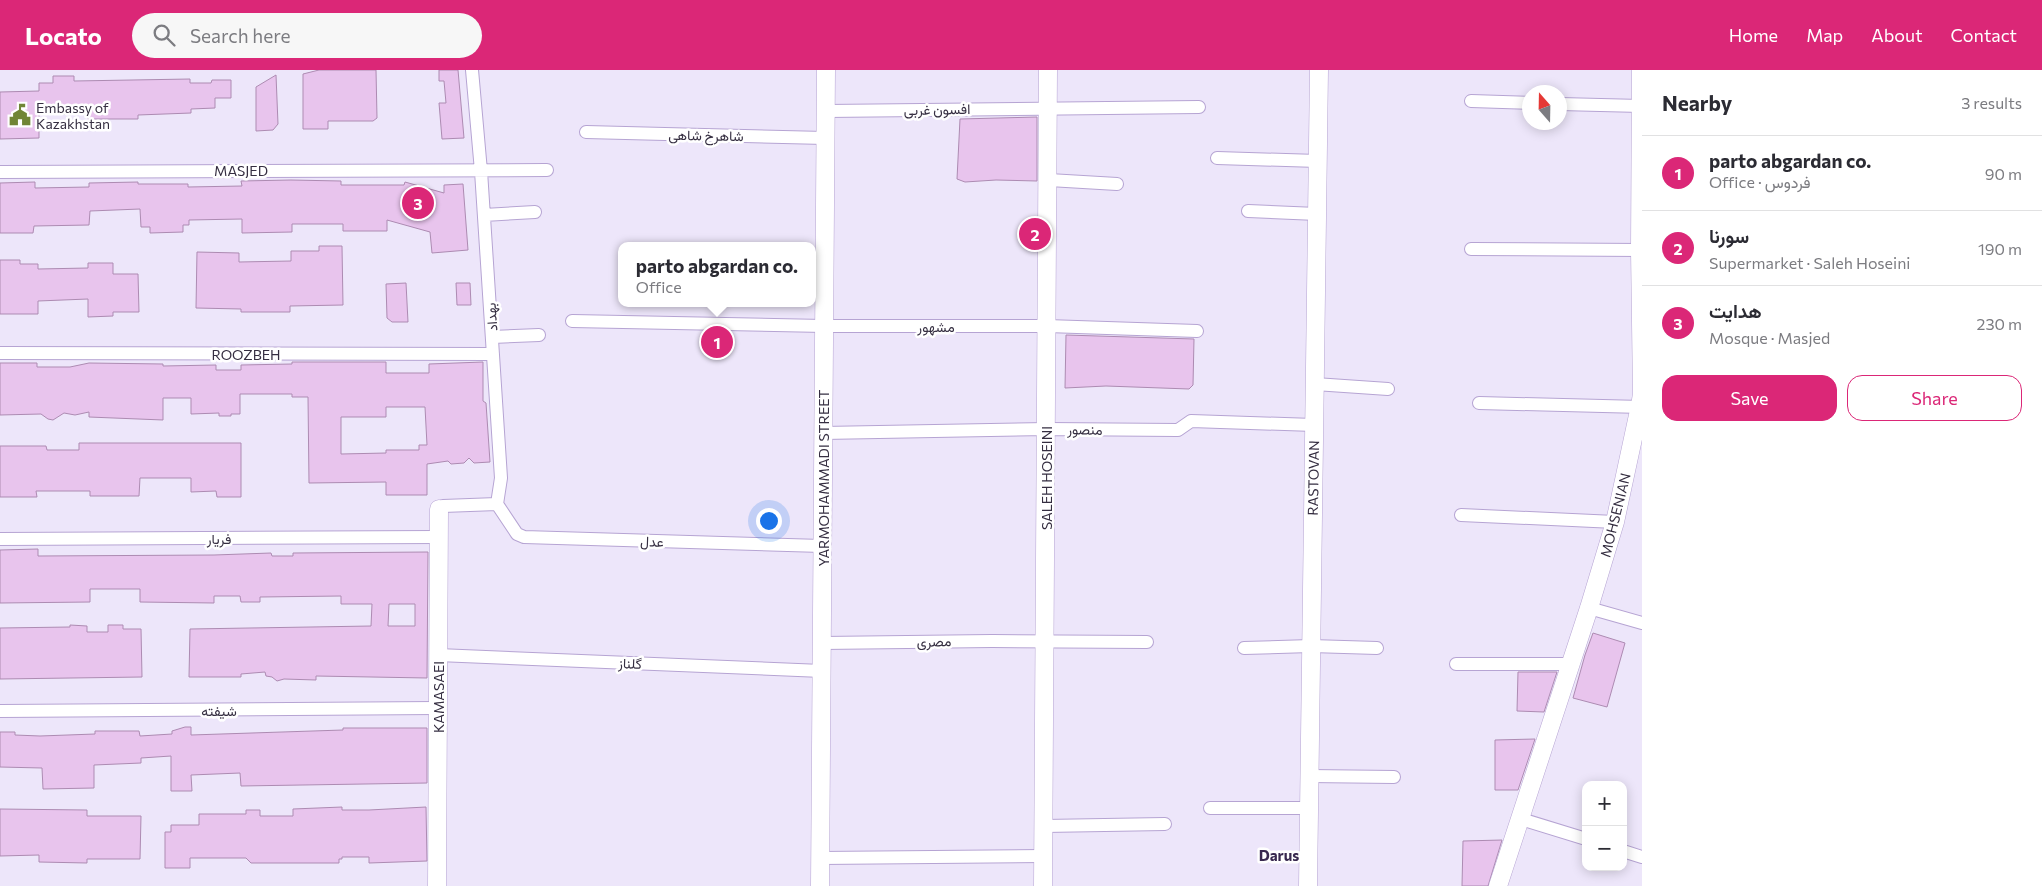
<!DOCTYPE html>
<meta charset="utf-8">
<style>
body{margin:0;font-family:Commissioner,Vazirmatn,sans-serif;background:#f7f7f7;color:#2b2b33}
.controls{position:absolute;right:15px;bottom:15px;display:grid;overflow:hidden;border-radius:10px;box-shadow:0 2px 12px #0003}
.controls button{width:45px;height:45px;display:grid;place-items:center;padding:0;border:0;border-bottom:1px solid #e1e1e2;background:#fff;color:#2b2b33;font:25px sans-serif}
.compass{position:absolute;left:1522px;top:15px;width:45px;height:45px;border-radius:50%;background:#fff;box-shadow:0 2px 12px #0003;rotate:340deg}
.you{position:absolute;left:768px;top:450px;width:18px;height:18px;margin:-12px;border:4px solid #fff;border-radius:50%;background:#1a73e8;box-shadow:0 0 0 8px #1a73e833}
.badge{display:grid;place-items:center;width:32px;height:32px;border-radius:50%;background:#db2777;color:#fff;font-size:16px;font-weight:700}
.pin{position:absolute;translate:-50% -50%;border:2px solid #fff;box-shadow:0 1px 5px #0006}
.popup{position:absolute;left:618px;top:172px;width:198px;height:65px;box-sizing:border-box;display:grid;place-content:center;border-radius:10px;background:#fff;filter:drop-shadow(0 1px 4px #0005);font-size:16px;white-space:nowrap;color:#7c7c81}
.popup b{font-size:19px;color:#2b2b33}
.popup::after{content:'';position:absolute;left:50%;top:100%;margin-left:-10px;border:10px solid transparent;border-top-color:#fff}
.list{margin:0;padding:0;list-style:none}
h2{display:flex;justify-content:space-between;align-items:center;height:65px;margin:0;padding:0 20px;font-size:21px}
h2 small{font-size:16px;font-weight:400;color:#7c7c81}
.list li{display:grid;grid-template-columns:32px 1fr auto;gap:15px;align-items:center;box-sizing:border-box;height:75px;padding:0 20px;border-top:1px solid #e1e1e2}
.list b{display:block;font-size:19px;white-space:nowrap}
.list p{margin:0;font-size:16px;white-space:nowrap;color:#7c7c81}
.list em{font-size:16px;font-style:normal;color:#7c7c81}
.actions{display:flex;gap:10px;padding:15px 20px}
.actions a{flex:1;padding:11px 0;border:1px solid #db2777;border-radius:15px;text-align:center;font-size:18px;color:#db2777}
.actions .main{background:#db2777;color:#fff}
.icon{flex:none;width:28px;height:28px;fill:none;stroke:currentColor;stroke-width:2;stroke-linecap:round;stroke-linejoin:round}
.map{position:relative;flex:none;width:1642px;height:816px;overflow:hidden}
header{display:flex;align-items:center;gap:30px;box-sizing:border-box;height:70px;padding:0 25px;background:#db2777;color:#fff}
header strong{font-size:24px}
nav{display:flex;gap:28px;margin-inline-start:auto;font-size:18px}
.search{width:350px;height:45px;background:#f7f7f7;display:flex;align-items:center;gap:12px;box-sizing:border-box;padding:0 18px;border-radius:28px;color:#7c7c81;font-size:19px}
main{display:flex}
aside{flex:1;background:#fff}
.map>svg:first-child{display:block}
.building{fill:#e8c4ed;stroke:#ad8bb2;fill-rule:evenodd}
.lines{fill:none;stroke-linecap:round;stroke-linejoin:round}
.street-casing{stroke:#b6a4d3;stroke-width:14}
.secondary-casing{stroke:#b6a4d3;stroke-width:19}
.street{stroke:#fff;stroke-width:12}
.secondary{stroke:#fff;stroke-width:18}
.labels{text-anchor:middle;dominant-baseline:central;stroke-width:5;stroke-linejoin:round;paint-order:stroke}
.poi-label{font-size:14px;fill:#352e41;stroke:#fff;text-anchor:start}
.street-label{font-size:14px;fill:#352e41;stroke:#fff}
.neighbourhood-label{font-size:15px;font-weight:bold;fill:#38284f;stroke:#fff}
</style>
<header>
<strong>Locato</strong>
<div class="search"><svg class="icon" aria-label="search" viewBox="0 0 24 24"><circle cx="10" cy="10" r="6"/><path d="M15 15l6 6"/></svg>Search here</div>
<nav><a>Home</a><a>Map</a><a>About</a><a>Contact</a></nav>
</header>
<main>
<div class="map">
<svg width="1642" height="816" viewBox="0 0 1642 816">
<rect width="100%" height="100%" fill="#ede6fa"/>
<path class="building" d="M319,0H376L377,48L373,51H328V59H303V4Z
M439,0H458L464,68L442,69L439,33H446L444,11H439Z
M276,5L278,54L273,60L256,61V17Z
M53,6H74V11L190,9V13H211L212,10H231V28H215V38L191,39V43L138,45V49H88V44H39V68L0,69V22L39,21V13H53Z
M1037,47V111L996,110L965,112L957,109L960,49Z
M291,110L341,111V115H404L405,112L444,123V115L463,114L468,180L432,183L430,162L387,150V161H343V154H292V162L242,163V149L189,150V155H183V162L150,163V157H141L140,139L90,141L89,155L34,156L33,163H0V113L35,112V118L89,117V113L138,112V114H188V117L242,116L241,111Z
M319,176H342L343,235L290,236V242H241V239L196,238L197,182L239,183V192L291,191V181H319Z
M0,190H20V194H38V199L88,198V193H113V204H138L139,242H113V246L88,247V229L38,231V244H0Z
M406,213L408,252H392L387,248L386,214Z
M456,213H470L471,235H457Z
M1066,265L1194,269L1193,315L1189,319L1106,316L1065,318Z
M292,292H386V303H429V294L483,292V331L486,333L490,392L474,393L469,388L464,393L451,394L448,391L427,394V425H386V412L309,413L308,327H292V324H240V344H231V346H219V343L191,344V328H163V350L89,347V342L75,345L64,343L53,350L48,349L41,344L0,345V293H37V297H70L89,293L163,294V296L216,295V300H241V295L292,294ZM386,337H425L427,375H419V380H386V383L341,384V347H386Z
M79,373H241V427H217L216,421L191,422V408H140L139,426H90V421H36L37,427H0V376H46L47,380H79Z
M38,479V486L214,485L271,483L272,486H293V483L428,482L427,608L316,606V610L284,609L277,611L272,607L266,606L265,602L241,604V607H189L190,559L371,556L372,534H341V526L260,527V532H241L240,526H214V533L140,532V519H90V532L0,533V480ZM389,534H415V556H388Z
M70,555L87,556V562H108V555H123V559H141L142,607L0,609V558L70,557Z
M1593,563L1625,573L1607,637L1573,628L1585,585Z
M1518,602H1557L1544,642L1517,641Z
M185,657H191V665L343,660V658H427V713L241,716L240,703L191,705L192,721H171V686L141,688V693L94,695V718L43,719L42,698L0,697V662H15V665L40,666L95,664V661H139L140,666L172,664V661Z
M1535,669L1518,720H1495V670Z
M342,737V740H369L426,737L427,791L369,793V787H342V789H339V793H251L246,788H190V798H165V762H171V755H199V744H246V740H260V746H293V739Z
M0,739L87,740V746H141L140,789H87V793L39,792V785L0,786Z
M1502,770L1488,816H1462L1463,771Z"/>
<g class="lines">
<g class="street-casing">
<path id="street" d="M1471,31L1530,33
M1560,34L1641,36
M826,41L1199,37
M586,62L825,68
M1217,88L1318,91
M0,102L547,100
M1049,110L1117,114
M1248,141L1317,144
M484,145L535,142
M1471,179L1642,180
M572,251L824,256H1047L1197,261
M492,267L539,265
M0,283L493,284
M1315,314L1388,319
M1479,333L1642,337
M823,363L1047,359L1178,360L1191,351L1314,355
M497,434L517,464L524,467L822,476
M439,439L443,436L497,434L501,408L481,101L472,0
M1461,445L1615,452
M0,469L438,467
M1589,538L1642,553
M822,573L992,571L1147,572
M1244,578L1311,576L1377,578
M438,585L822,601
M1456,594H1571
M0,641L437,638
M1309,706L1394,707
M1210,738H1309
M1521,749L1586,769
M1044,756L1165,754
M1623,781L1642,787
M820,788L1044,786"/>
</g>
<g class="secondary-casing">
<path id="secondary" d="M437,816L439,439
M820,816L826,0
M1043,816L1048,0
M1308,816L1319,0
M1498,816L1589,538L1615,452L1640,336L1642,324L1640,180L1641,0"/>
</g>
<use href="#street" class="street"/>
<use href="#secondary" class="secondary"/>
</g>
<defs>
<g id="civic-bare" transform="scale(1.725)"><path d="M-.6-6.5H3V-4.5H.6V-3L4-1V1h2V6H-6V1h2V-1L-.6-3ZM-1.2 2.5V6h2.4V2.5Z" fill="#718536" stroke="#fff" stroke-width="2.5" paint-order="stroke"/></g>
</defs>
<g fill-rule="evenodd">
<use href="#civic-bare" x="20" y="45"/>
</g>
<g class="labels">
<g class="poi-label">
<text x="36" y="37">Embassy of<tspan x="36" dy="16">Kazakhstan</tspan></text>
</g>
<g class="street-label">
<text transform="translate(937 39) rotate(-1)">افسون غربی</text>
<text transform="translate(706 65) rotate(1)">شاهرخ شاهی</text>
<text x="241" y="100">MASJED</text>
<text transform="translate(491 247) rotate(-94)">بهداد</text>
<text x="936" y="256">مشهور</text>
<text x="246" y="284">ROOZBEH</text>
<text transform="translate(1085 359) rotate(1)">منصور</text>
<text transform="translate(823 408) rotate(-90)">YARMOHAMMADI STREET</text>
<text transform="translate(1046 408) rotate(-90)">SALEH HOSEINI</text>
<text transform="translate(1313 408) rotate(-89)">RASTOVAN</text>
<text transform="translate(1615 445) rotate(-76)">MOHSENIAN</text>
<text x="219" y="468">فریار</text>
<text transform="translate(652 471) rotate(2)">عدل</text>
<text transform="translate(934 571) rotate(-1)">مصری</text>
<text transform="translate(630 593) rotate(2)">گلناز</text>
<text transform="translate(438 627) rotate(-90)">KAMASAEI</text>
<text x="219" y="640">شیفته</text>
</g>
<g class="neighbourhood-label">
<text x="1279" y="785">Darus</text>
</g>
</g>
</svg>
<div class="controls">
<button>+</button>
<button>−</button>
</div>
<svg class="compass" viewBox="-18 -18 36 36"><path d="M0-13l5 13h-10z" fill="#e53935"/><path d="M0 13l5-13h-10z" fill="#7c7c81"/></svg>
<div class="you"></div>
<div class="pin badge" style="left:717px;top:272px">1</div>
<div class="popup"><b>parto abgardan co.</b>Office</div>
<div class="pin badge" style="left:1035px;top:164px">2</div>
<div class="pin badge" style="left:418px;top:133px">3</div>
</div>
<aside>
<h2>Nearby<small>3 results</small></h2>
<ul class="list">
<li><span class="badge">1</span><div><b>parto abgardan co.</b><p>Office · فردوس</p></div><em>90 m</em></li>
<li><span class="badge">2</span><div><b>سورنا</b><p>Supermarket · Saleh Hoseini</p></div><em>190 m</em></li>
<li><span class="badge">3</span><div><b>هدایت</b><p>Mosque · Masjed</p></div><em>230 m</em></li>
</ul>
<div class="actions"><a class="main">Save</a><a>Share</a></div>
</aside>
</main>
